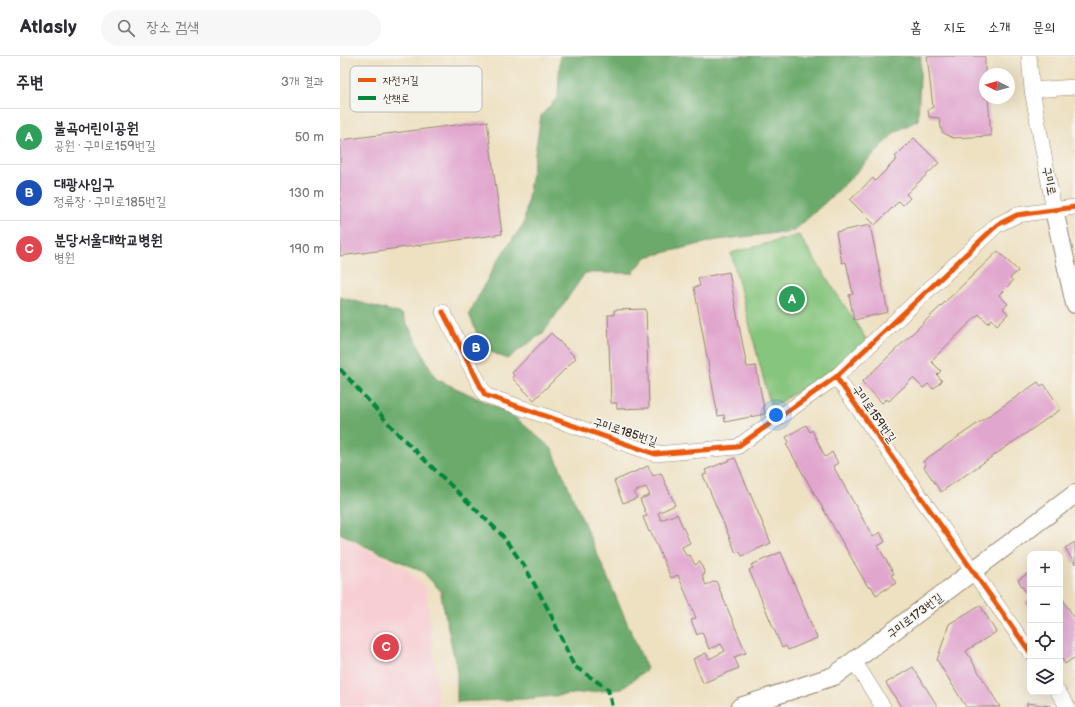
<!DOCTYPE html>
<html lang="ko">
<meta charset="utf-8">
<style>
body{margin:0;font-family:"Balsamiq Sans","Poor Story",sans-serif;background:#f7f7f7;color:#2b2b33}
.controls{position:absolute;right:12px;bottom:12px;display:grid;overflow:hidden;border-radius:8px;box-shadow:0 4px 16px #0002}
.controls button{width:36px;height:36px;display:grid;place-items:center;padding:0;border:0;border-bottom:1px solid #e1e1e2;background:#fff;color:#2b2b33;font:20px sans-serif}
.compass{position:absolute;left:639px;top:12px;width:36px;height:36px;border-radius:50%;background:#fff;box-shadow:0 4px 16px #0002;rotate:275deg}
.you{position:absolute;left:436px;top:359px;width:14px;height:14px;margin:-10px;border:3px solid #fff;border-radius:50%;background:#1a73e8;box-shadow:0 0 0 6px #1a73e833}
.badge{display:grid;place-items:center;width:26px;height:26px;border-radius:50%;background:#1a73e8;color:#fff;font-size:13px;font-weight:700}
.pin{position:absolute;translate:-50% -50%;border:2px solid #fff;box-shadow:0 1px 4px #0006}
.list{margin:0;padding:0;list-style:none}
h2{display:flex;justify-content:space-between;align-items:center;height:52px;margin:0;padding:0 16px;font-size:17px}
h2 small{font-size:13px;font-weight:400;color:#7c7c81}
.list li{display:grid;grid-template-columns:26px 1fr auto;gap:12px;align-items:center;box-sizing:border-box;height:56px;padding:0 16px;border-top:1px solid #e1e1e2}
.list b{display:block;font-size:15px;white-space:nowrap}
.list p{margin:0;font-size:13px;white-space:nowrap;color:#7c7c81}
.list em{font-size:13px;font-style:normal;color:#7c7c81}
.icon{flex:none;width:22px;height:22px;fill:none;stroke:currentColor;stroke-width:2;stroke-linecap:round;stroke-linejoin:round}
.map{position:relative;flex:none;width:735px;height:651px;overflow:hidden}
header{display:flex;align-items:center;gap:24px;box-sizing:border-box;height:56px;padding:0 20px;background:#fff;border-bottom:1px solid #e1e1e2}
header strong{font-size:19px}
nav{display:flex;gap:22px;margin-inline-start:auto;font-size:14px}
.search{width:280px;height:36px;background:#f7f7f7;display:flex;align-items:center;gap:10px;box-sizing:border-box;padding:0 14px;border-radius:22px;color:#7c7c81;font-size:15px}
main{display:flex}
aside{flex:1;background:#fff}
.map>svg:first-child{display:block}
.built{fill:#f7cfd3}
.green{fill:#86c57d;stroke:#60784e}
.forest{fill:#6caa6c;stroke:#546a45}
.building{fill:#e1a6ce}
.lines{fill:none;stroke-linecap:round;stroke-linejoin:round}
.minor-casing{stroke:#948670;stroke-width:16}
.tertiary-casing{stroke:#948670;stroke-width:20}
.minor{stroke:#fff;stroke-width:15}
.tertiary{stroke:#fff;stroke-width:18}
.quiet{stroke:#00873e;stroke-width:4;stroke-dasharray:8 4;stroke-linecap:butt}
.cycleway-casing{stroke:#f6f6f2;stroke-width:8}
.cycleway{stroke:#e8590c;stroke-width:5}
.labels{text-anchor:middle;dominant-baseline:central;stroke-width:3;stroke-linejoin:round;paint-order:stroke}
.street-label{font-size:12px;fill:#3b2a1e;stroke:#f6f6f2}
.key{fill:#f6f6f2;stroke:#beb9b2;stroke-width:1}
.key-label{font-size:11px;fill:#3b2a1e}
</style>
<header>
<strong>Atlasly</strong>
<div class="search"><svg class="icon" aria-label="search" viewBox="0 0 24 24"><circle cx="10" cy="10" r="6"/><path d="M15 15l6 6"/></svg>장소 검색</div>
<nav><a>홈</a><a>지도</a><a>소개</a><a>문의</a></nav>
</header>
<main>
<aside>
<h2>주변<small>3개 결과</small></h2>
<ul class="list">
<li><span class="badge" style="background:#2e9e5b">A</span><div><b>불곡어린이공원</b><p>공원 · 구미로159번길</p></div><em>50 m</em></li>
<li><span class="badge" style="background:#1a4fb4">B</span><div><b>대광사입구</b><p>정류장 · 구미로185번길</p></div><em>130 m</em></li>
<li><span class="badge" style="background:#e0444e">C</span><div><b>분당서울대학교병원</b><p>병원</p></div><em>190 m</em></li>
</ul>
</aside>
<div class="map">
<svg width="735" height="651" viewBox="0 0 735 651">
<rect width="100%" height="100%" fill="#f6f6f2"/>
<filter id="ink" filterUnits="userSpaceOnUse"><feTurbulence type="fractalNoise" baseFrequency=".025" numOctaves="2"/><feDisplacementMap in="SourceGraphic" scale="8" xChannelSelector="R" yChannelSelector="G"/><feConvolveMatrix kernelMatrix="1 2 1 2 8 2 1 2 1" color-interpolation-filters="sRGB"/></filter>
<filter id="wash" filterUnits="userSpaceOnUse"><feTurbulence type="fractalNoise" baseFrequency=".012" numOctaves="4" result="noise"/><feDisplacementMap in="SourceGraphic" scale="16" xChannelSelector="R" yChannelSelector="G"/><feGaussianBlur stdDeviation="0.9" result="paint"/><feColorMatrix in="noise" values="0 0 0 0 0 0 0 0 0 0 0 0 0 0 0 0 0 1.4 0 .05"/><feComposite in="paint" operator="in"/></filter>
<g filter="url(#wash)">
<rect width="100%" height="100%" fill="#eee1c2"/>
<path class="built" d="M0,480L63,511L86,531L99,651H0Z"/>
<path class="green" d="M459,179L530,289L431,352L391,197Z"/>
<path class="forest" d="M220,0H581L578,64L555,76L502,131L454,175L377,184L306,201L293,217H245L204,276L167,303L143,292L129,258L156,207L184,167L201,60L218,41Z
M0,241L62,258L96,323L170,357L212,393L307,613L282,633L184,643L117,646V615L100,534L82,515L27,491L0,477Z"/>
<g id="blocks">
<path class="building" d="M587,0H645V42H648L651,80L613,82L602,76L599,62L589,61L588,54L593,51Z
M147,65L162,178L0,200V84Z
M574,82L599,107L566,138L570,142L563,149L559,145L535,169L510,144L533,122L535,125L557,103L555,101Z
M530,169L548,256L514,264L509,239L513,238L506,206L502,207L496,176Z
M658,195L678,215L670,222L673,225L659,239L668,248L663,252L668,258L657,269L652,263L648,267L639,258L591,305L601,315L597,319L602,325L593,333L588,328L583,332L573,322L549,345L546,343L542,347L522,326Z
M389,216L407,311L416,310L425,358L385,366L384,359L378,360L354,231L360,230L358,222Z
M306,253L309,352L277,353V347H271L268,259H274V254Z
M211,277L236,302L194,344L172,322L174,319L172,317Z
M698,326L701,330L704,328L721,353L601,436L584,411L586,409L583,405Z
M466,369L470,376L472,374L485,401L492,396L498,407L493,410L533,481L540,476L545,486L538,490L554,518L551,519L556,527L536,539L531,530L528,531L446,388L449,386L446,381Z
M395,402L431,487L402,500L400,496L396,497L363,419L367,418L365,414Z
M308,410L313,420L321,417L335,449L318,457L321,464L337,458L350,487L342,491L346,500L350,499L355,509L360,506L365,518L362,520L366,529L376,525L406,597L394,601L399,612L363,627L353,603L366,597L369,603L385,595L381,588L369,593L362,576L357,579L351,564L356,562L338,519L331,522L311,476H309L303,461L307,460L300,443L310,439L306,431L294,436L297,442L283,447L274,425Z
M735,486V508L725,492Z
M441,496L477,582L448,594L446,590L442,592L409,514L413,512L411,509Z
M690,516V553L685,546L690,543L678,524Z
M720,539L735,563V601L725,608L720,600Z
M640,549L656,576L626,595L660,651H626L597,604L609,568Z
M573,611L598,651H561L546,627Z
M687,647L710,650V651H687Z"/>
</g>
</g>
<g filter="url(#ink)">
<use href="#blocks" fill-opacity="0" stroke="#948670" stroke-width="1"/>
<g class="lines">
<g class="minor-casing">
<path id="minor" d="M689,0L692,34L714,154
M692,34L735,31
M103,256L145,339L315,398L397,391L496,321
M690,596L496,321L657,169L677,159L735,151
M514,605L543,651
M718,636L728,651"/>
</g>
<g class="tertiary-casing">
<path id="tertiary" d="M714,154L735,248
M400,651L494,620L735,438"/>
</g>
<use href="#minor" class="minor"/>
<use href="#tertiary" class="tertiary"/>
<path class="quiet" d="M0,313L58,378L161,478L185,511L209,555L234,610L268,633L272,651"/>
<g class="cycleway-casing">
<path id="cycleway" d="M103,256L145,339L315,398L397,391L496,321
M690,596L496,321L657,169L677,159L735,151"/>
</g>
<use href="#cycleway" class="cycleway"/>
</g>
</g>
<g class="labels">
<g class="street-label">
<text transform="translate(709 125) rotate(79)">구미로</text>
<text transform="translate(534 358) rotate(55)">구미로159번길</text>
<text transform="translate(285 376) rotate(18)">구미로185번길</text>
<text transform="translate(575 560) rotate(-37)">구미로173번길</text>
</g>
</g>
<rect x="10" y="10" width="132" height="46" rx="6" class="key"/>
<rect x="18" y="22" width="18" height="4" fill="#e8590c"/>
<rect x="18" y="40" width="18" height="4" fill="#00873e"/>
<g class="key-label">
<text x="43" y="28">자전거길</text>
<text x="43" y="46">산책로</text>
</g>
</svg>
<div class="controls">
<button>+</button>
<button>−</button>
<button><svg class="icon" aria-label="locate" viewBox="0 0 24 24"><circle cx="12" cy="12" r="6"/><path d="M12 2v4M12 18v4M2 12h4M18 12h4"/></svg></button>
<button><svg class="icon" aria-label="layers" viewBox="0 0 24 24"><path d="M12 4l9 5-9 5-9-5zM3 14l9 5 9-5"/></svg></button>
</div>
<svg class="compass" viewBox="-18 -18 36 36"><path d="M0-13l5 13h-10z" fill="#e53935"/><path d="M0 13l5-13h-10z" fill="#7c7c81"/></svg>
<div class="you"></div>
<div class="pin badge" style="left:452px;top:243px;background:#2e9e5b">A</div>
<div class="pin badge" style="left:136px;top:292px;background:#1a4fb4">B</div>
<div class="pin badge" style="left:46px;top:591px;background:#e0444e">C</div>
</div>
</main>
